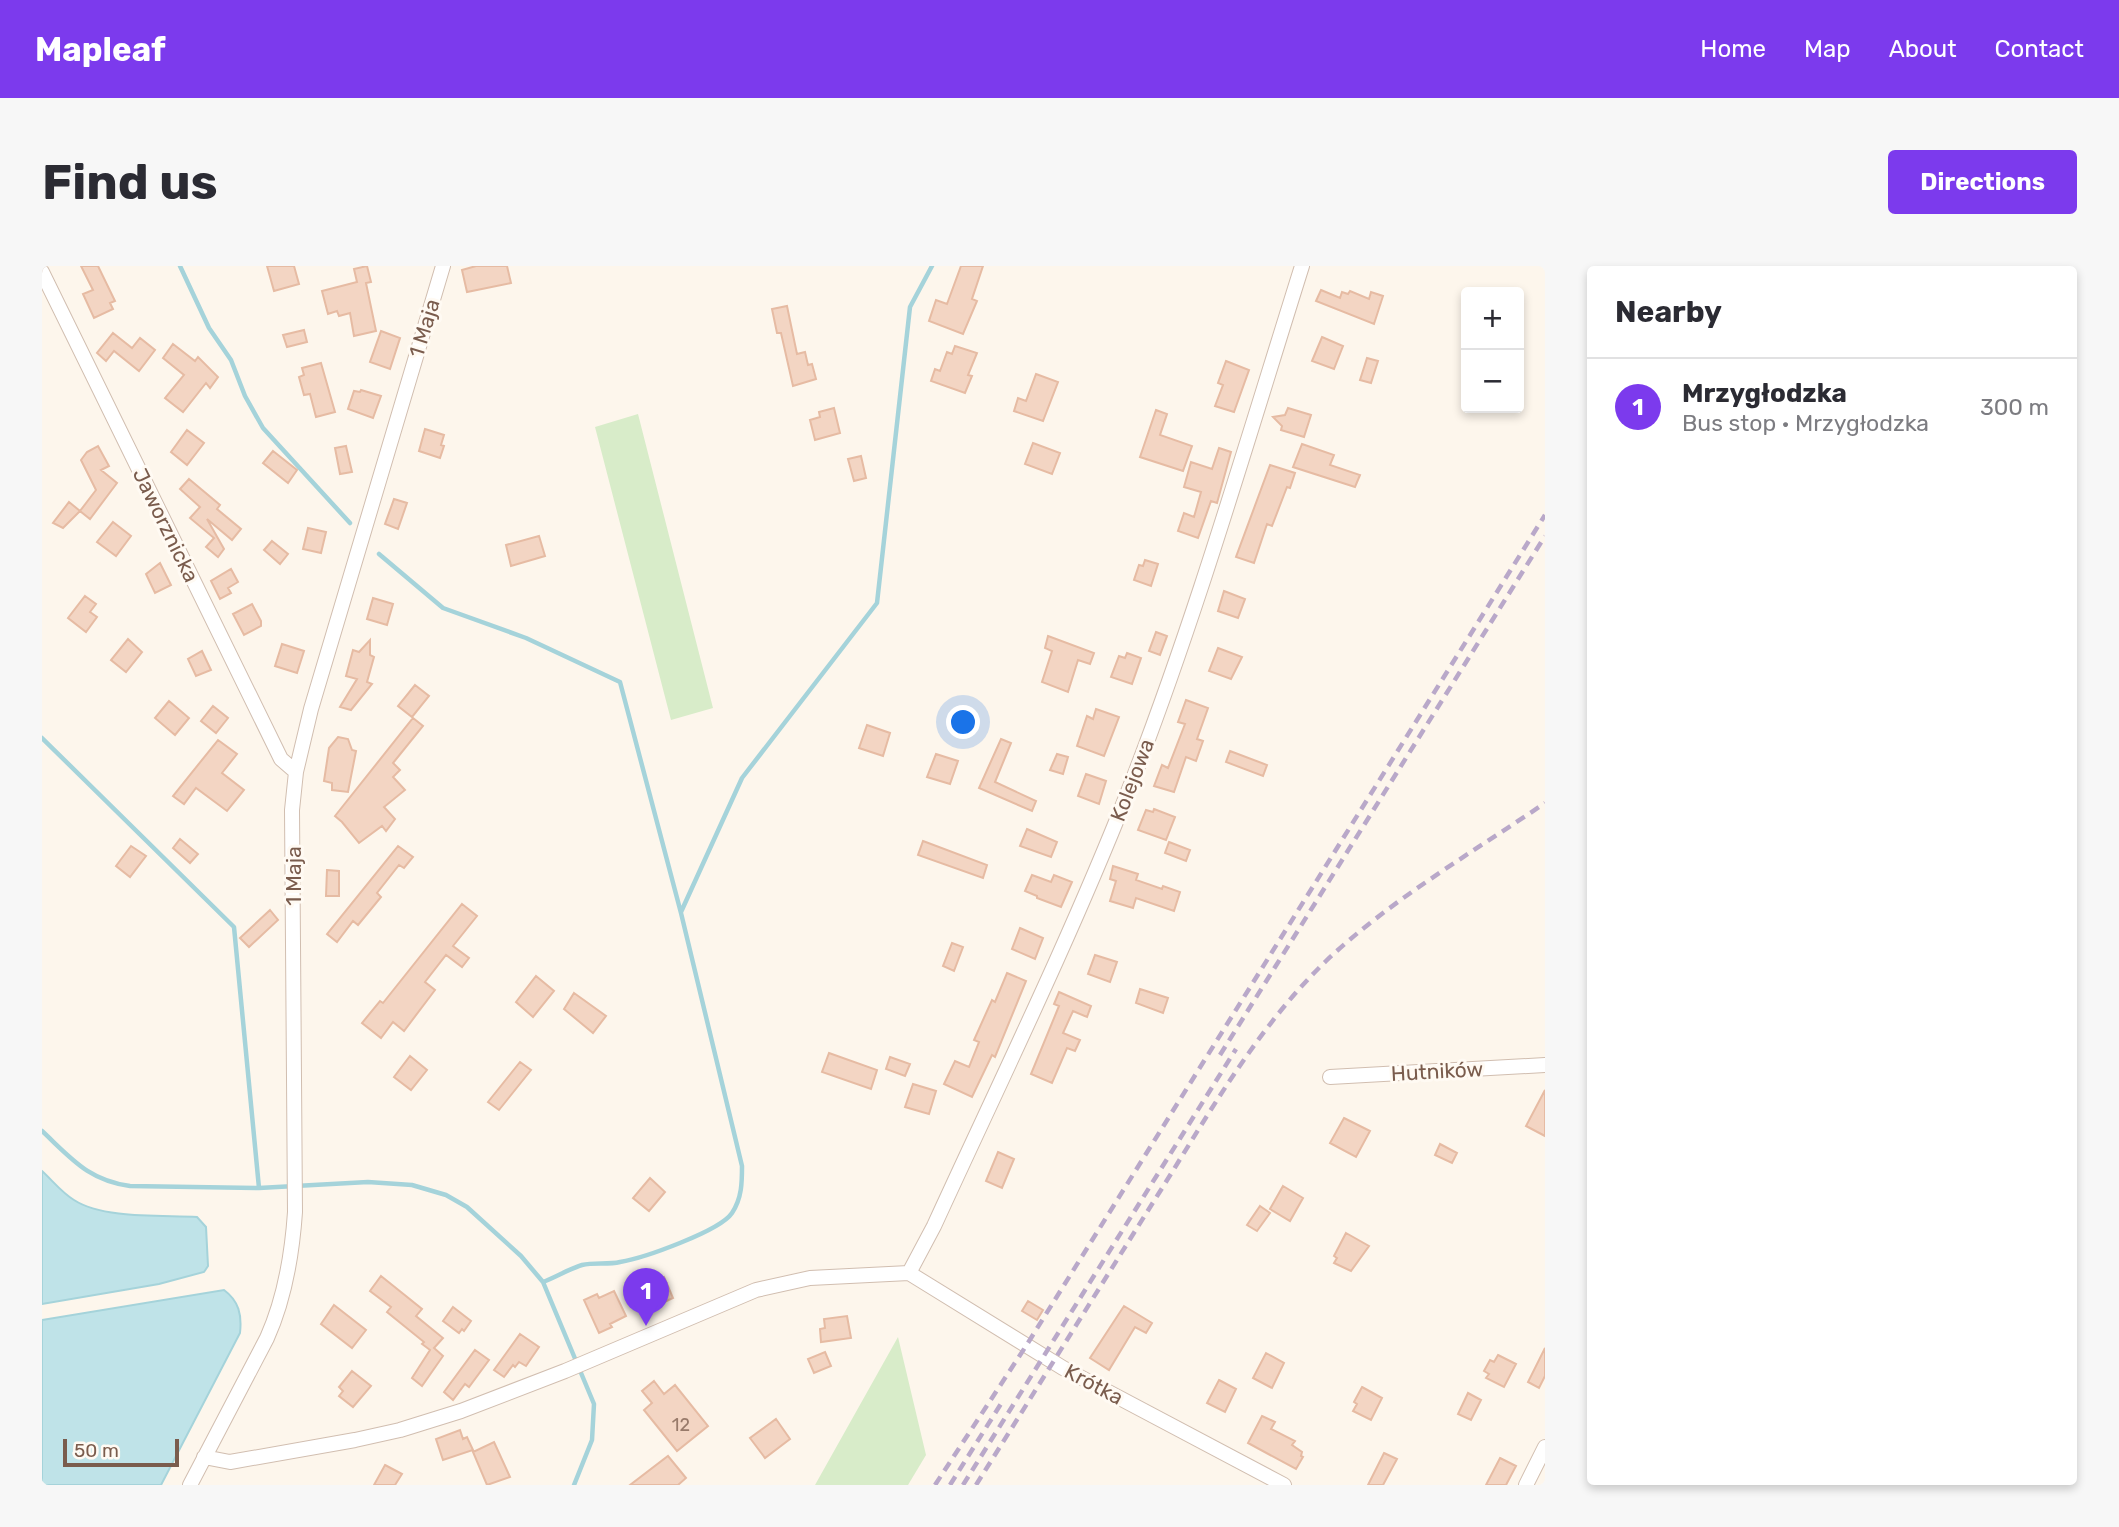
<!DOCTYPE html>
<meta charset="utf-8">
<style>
body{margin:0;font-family:Rubik,sans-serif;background:#f7f7f7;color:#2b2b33}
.controls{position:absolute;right:21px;top:21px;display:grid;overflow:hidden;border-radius:7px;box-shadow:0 4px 10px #0003}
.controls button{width:63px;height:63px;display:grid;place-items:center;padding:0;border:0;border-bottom:2px solid #e1e1e2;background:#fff;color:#2b2b33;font:35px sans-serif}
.scale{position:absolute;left:21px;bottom:18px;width:116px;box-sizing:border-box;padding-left:7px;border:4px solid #7a5c4d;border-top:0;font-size:19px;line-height:24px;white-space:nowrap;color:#7a5c4d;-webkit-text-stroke:5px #fffaf3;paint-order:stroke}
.you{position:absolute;left:922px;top:457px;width:24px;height:24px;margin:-18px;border:5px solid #fff;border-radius:50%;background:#1a73e8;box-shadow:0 0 0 10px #1a73e833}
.badge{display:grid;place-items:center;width:46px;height:46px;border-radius:50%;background:#7c3aed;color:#fff;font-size:23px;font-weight:700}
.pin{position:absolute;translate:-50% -58px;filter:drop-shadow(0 2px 4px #0008)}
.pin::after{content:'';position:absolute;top:37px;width:24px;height:21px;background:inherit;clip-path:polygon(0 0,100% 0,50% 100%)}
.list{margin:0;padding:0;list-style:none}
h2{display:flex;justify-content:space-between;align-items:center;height:91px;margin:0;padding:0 28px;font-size:30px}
h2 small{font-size:23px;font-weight:400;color:#7c7c81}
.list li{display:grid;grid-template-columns:46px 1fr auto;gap:21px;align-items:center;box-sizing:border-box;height:98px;padding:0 28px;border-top:2px solid #e1e1e2}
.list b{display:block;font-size:26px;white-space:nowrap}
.list p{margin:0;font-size:23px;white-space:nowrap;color:#7c7c81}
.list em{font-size:23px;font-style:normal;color:#7c7c81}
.map{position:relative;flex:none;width:1503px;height:1219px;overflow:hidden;border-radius:7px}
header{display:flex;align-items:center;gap:42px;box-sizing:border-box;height:98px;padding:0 35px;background:#7c3aed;color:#fff}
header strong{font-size:33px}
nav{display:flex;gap:38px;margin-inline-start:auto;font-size:24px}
.intro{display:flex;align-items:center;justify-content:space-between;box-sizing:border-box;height:168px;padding:0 42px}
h1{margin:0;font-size:49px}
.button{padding:18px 32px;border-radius:7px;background:#7c3aed;color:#fff;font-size:24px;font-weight:700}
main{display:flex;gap:42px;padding:0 42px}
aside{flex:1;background:#fff;border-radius:7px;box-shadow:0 4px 10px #0003}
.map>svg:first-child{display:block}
.green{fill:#d8ecc9}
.water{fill:#bfe3e8;stroke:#a5d3da;stroke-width:2}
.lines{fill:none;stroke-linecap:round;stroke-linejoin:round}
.stream{stroke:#a5d3da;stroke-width:4.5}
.building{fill:#f3d5c3;stroke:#e6bba3;stroke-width:2}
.street-casing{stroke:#d1beb0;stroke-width:16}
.street{stroke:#fff;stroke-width:14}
.rail{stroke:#b9a8c9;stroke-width:4.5;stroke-dasharray:10 7;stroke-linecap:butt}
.labels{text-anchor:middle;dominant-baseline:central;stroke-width:6;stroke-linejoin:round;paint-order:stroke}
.number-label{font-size:18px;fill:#987a6a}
.street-label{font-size:21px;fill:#7a5c4d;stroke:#fffaf3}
</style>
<header>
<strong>Mapleaf</strong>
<nav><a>Home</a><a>Map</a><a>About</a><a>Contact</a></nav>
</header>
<div class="intro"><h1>Find us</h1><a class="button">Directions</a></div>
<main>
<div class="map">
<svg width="1503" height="1219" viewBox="0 0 1503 1219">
<rect width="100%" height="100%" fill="#fdf6ec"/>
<path class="green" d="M596,148L671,442L629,454L553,161Z
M856,1071L884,1189L866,1219H773Z"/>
<path class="water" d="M0,905C10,914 20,927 32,934C61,953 120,949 155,951L164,961L166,1000L162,1006L117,1018L0,1038Z
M182,1024C197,1035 200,1049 198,1067L119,1219H0V1054Z"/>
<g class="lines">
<path class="stream" d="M138,0L167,62L189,94L203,130L221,162L308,257
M337,288L401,342L484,372L578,416L639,647L700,900C700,916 700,932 690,947C678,965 602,992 578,996C566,999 552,996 540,999C527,1003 514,1011 501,1016
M0,472L192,661L217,922
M639,646L700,512L835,337L868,41L890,0
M0,865C30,893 46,914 88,920L217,922L326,916L370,919L404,929L425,941L479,990L501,1016L552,1138L550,1174L532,1219"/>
</g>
<path class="building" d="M39,0H56L73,35L68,37L71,43L52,52L41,28L51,24Z
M225,0H252L257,18L232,25Z
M325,0L329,16L324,17L334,65L312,70L308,47L297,50L295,45L286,48L280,25L315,16L312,3Z
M434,0H465L469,17L425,26L420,4Z
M919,0H941L930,33L935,35L921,68L887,55L894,34L905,38Z
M1279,24L1298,32L1300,26L1306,28L1308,25L1327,33L1329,26L1341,30L1332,58L1274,35Z
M745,40L755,88L763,86L766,99L770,98L774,113L751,120L739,67H735L730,43Z
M262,64L265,76L245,81L241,69Z
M339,65L358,72L348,103L328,96Z
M71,67L90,82L98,72L113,84L97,105L72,85L64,95L55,87Z
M1280,71L1301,80L1292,103L1270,95Z
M131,78L153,95L156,91L176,111L168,122L164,117L141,146L123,132L142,109L121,92Z
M913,80L935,87L926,109L930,110L923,127L889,115L893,103L898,105L905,86L910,88Z
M1325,92L1336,95L1329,117L1318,114Z
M1184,95L1207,104L1192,146L1173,140L1181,119L1176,117Z
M279,97L293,146L274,151L268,128L262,129L257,111L262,109L260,102Z
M994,108L1016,116L1001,155L972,145L976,132L984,135Z
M319,124L339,130L331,152L306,143L312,125L318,126Z
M792,142L798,167L773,174L768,154L778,151L777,146Z
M1246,142L1269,149L1262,171L1239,164L1240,160L1231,151L1243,149Z
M1114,144L1125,148L1118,169L1150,180L1141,205L1098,191Z
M383,163L402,169L399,179L402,180L398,192L377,185Z
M145,164L162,177L145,199L129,186Z
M991,177L1018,187L1010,208L983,198Z
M1260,178L1292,189L1288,199L1318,209L1313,221L1251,201Z
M56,180L67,200L59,204L75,217L48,253L38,245L54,224L39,194L45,186Z
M304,180L310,206L298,208L293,182Z
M1177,182L1189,186L1175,237L1169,235L1156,272L1136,265L1142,247L1152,251L1159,226L1142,221L1149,196L1170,203Z
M231,185L255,204L246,217L221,197Z
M819,190L824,212L812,215L806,193Z
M1228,199L1253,207L1248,222L1245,221L1230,260L1225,258L1212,297L1194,291Z
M147,213L178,239L175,243L199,263L190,274L165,253L182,283L176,291L164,281L172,272L148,252L158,241L138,223Z
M352,233L365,237L356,263L343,258Z
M27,236L38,245L21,262L11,257Z
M71,256L89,270L74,290L55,276Z
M266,262L284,266L279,287L261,283Z
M497,270L503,290L469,300L464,279Z
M230,275L246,288L238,298L222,284Z
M1103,294L1116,298L1109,320L1092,314L1097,299L1101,300Z
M118,297L129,319L113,327L104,308Z
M189,303L196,316L186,322L189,327L178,333L169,315Z
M1182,325L1203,333L1196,352L1176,345Z
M43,330L54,338L48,346L55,351L44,366L26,352Z
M331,332L351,338L345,359L325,353Z
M210,338L219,355V360L202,369L191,348Z
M1114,366L1125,370L1118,389L1107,385Z
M1006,370L1052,387L1048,398L1036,394L1026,426L1000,416L1010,385L1003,382Z
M86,373L100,386L84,406L69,394Z
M328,374V389L332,391L325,416L330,418L309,444L298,441L315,413L304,410L311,384L317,386Z
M240,378L262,385L255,407L233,400Z
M1176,382L1200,391L1189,413L1167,405Z
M160,385L169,404L154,410L146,393Z
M1085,387L1099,392L1090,418L1069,411L1077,390L1083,392Z
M373,419L387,430L370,451L356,440Z
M1144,434L1166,442L1155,473L1161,475L1154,495L1144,491L1132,526L1112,520L1120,499L1126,502L1143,458L1136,456Z
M127,435L147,452L133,469L113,452Z
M171,440L186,452L174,467L159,455Z
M1054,443L1077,451L1062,490L1035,480L1045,450L1051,453Z
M371,452L381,460L351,497L358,504L351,511L363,524L342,541L353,553L344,565L340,560L317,577L300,556L293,550Z
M825,459L848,467L841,490L817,482Z
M296,471L306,473L310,484L314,485L306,526L290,524V517L282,515L287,482Z
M959,473L969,477L953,516L994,535L990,545L937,522Z
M176,474L195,488L180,507L202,524L185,545L154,522L142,538L131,530Z
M1188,485L1225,499L1221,510L1184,496Z
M894,488L916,495L908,518L885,511Z
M1015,488L1026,491L1021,508L1008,504Z
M1044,508L1064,515L1057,538L1036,530Z
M1112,543L1133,551L1124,574L1096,564L1104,544L1111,546Z
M985,563L1015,576L1009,591L978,580Z
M138,573L156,588L148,597L131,582Z
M881,575L945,599L941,612L876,589Z
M1127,576L1148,584L1144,595L1123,587Z
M89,580L104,590L88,611L74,600Z
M356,580L371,591L362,602L357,599L335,627L339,631L316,659L311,655L295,676L285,668Z
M1071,600L1096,608L1094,614L1120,623L1121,620L1138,626L1132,645L1094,632L1091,642L1068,635L1074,615L1068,613Z
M285,604L297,605V630H284Z
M990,609L1009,616L1012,609L1030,616L1019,641L995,632V630L983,625Z
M420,638L435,650L411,680L427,692L420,701L404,689L383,716L393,724L362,765L351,756L339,772L320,757L338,735L341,737Z
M228,644L236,654L207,681L198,672Z
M978,662L1001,672L993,693L970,683Z
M910,677L921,681L912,705L901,700Z
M1053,689L1075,696L1068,716L1046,708Z
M965,707L984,715L953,791L950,789L930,831L902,818L913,795L927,801L937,776L932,774L950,734L953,736Z
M494,710L512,725L491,751L474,736Z
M1098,723L1126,732L1121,747L1094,737Z
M1017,726L1049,740L1045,751L1031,745L1021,767L1038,774L1033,785L1025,782L1010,817L989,808L1017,740L1012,738Z
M532,727L564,750L551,767L522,743Z
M787,787L835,804L829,823L780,806Z
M368,790L385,804L369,824L352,811Z
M848,791L868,798L863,810L844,803Z
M478,796L489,804L457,844L446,836Z
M871,818L894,825L887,848L863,841Z
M1503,824V870L1484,860Z
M1302,852L1328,865L1314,891L1288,877Z
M1398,878L1415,887L1410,897L1393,889Z
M956,886L972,893L960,922L944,915Z
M608,912L623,926L607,945L591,932Z
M1241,920L1261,932L1248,955L1228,943Z
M1218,940L1228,947L1215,965L1205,959Z
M1304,967L1327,980L1309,1005L1292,997L1295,992L1292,990Z
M339,1010L380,1043L374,1050L401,1072L392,1082L401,1090L380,1120L370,1112L388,1084L380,1078L382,1076L345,1046L349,1041L328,1025Z
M622,1011L631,1032L610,1042L607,1036L597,1031L601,1021Z
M572,1025L584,1050L568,1058L570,1061L557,1067L542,1034L555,1028L557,1032Z
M986,1035L1001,1044L995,1054L980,1045Z
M292,1039L324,1064L310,1082L279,1058Z
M1082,1040L1110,1057L1104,1067L1093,1061L1067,1104L1048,1092Z
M411,1041L429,1055L422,1065L420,1063L417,1067L401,1055Z
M805,1050L809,1072L779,1076L778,1063L783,1062L782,1053Z
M478,1068L497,1081L484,1100L477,1096L473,1101L471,1099L462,1111L452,1104Z
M1503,1082V1110L1497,1122L1486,1116Z
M433,1084L447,1094L427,1121L423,1118L411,1134L402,1126Z
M783,1086L789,1100L772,1107L766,1093Z
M1224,1087L1242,1097L1230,1122L1211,1112Z
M1456,1089L1474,1098L1462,1121L1444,1112L1447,1108L1442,1105L1448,1094L1452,1096Z
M310,1105L329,1120L311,1141L297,1130L301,1125L297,1121Z
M1177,1114L1194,1123L1183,1146L1165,1137Z
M612,1115L622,1128L633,1119L666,1160L635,1185L602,1144L610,1137L600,1125Z
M1320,1121L1340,1132L1329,1154L1311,1145L1315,1138L1312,1136Z
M1426,1127L1439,1134L1429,1154L1416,1148Z
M1220,1150L1233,1156L1229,1163L1253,1175L1250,1179L1260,1186L1259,1190L1261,1191L1254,1203L1206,1177Z
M734,1153L748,1173L723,1192L708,1172Z
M418,1164L421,1173L425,1171L431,1184L401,1194L394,1173Z
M452,1176L468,1211L445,1219L431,1186Z
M1342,1187L1355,1193L1341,1219H1326Z
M626,1190L644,1212L636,1219H588Z
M1458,1192L1474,1200L1464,1219H1444Z
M343,1199L360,1208L353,1219H332Z"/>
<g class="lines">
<g class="street-casing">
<path id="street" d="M0,6L239,493L254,506
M1288,811L1503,799
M867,1007L892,960C957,818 1026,677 1084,531C1152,358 1204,178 1260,0
M867,1007L1021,1102L1242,1219
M162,1191L188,1196L313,1174L358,1164L419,1145L523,1105L714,1024L768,1012L867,1007
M148,1219L225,1072C243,1032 250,990 253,946L250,544L254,506L269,443L401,0
M1484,1219L1503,1181"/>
</g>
<use href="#street" class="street"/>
<path class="rail" d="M1178,789L1503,270
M893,1219L984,1080L1503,249
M908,1219L962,1133
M921,1219L1194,783
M934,1219C995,1122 1056,1024 1117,927C1168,846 1215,762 1284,695C1347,635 1431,586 1503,537"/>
</g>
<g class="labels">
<g class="number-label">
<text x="639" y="1159">12</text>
</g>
<g class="street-label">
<text transform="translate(382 62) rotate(-73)">1 Maja</text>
<text transform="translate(124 259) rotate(64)">Jaworznicka</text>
<text transform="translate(1090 514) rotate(-69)">Kolejowa</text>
<text transform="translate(251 610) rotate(-90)">1 Maja</text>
<text transform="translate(1395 805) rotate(-3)">Hutników</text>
<text transform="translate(1052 1118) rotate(28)">Krótka</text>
</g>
</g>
</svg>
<div class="controls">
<button>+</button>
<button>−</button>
</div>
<div class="scale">50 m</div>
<div class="you"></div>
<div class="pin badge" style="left:604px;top:1060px">1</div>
</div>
<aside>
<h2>Nearby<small></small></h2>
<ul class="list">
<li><span class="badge">1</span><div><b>Mrzygłodzka</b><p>Bus stop · Mrzygłodzka</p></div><em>300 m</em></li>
</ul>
</aside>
</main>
